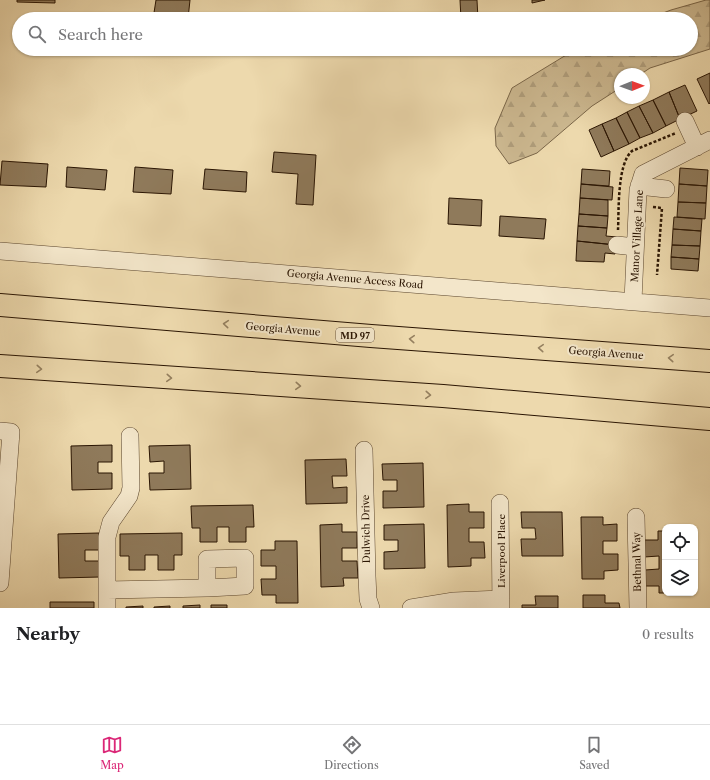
<!DOCTYPE html>
<style>
body{margin:0;font-family:"Libre Caslon Text",serif;background:#f2f2f2;color:#202124}
.controls{position:absolute;right:12px;bottom:12px;display:grid;overflow:hidden;border-radius:8px;box-shadow:0 1px 3px #0004}
.controls button{width:36px;height:36px;display:grid;place-items:center;padding:0;border:0;border-bottom:1px solid #e0e0e0;background:#fff;color:#202124;font:20px sans-serif}
.compass{position:absolute;left:614px;top:68px;width:36px;height:36px;border-radius:50%;background:#fff;box-shadow:0 1px 3px #0004;rotate:89deg}
.list{margin:0;padding:0;list-style:none}
h2{display:flex;justify-content:space-between;align-items:center;height:52px;margin:0;padding:0 16px;font-size:17px}
h2 small{font-size:13px;font-weight:400;color:#757577}
.icon{flex:none;width:22px;height:22px;fill:none;stroke:currentColor;stroke-width:2;stroke-linecap:round;stroke-linejoin:round}
.map{position:relative;flex:none;width:710px;height:608px;overflow:hidden}
.search{position:absolute;background:#fff;box-shadow:0 1px 3px #0004;left:12px;right:12px;top:12px;height:44px;display:flex;align-items:center;gap:10px;box-sizing:border-box;padding:0 14px;border-radius:22px;color:#757577;font-size:15px}
.sheet{height:116px;background:#fff}
nav{display:flex;justify-content:space-around;align-items:center;box-sizing:border-box;height:56px;border-top:1px solid #e0e0e0;background:#fff;font-size:11px;color:#757577}
nav a{display:grid;justify-items:center;gap:2px}
nav .on{color:#db2777}
.map>svg:first-child{display:block}
.forest{fill:url(#forest-firs);stroke:#7a6649}
.building{fill:#8f7a5b;stroke:#291402}
.lines{fill:none;stroke-linecap:round;stroke-linejoin:round}
.minor-casing{stroke:#5a452d;stroke-width:18}
.major-casing{stroke:#291402;stroke-width:24}
.path{stroke:#291402;stroke-width:2.5;stroke-dasharray:3 2;stroke-linecap:butt}
.minor{stroke:#f3e6ca;stroke-width:17}
.major{stroke:#edd9ad;stroke-width:22}
.oneway{stroke:#958060}
.labels{text-anchor:middle;dominant-baseline:central;stroke-width:4;stroke-linejoin:round;paint-order:stroke}
.shield{fill:#f3e6ca;stroke:#66533e;stroke-width:1}
.shield-label{font-size:9px;font-weight:bold;fill:#291402}
.street-label{font-size:10px;fill:#291402;stroke:#f3e6ca}
</style>
<div class="map">
<svg width="710" height="608" viewBox="0 0 710 608">
<defs>
<pattern id="forest-firs" width="22" height="20" patternUnits="userSpaceOnUse"><rect width="22" height="20" fill="#ccb890"/><path d="M5 1l3.5 6h-7zM16 11l3.5 6h-7z" fill="#af9d7b"/></pattern>
</defs>
<rect width="100%" height="100%" fill="#edd9ad"/>
<filter id="stains"><feTurbulence type="fractalNoise" baseFrequency=".005" numOctaves="4"/><feColorMatrix values="0 0 0 0 .2 0 0 0 0 .09 0 0 0 0 .02 0 0 0 .5 -.17"/></filter>
<radialGradient id="worn" r=".72"><stop offset=".6" stop-color="#630" stop-opacity="0"/><stop offset="1" stop-color="#630" stop-opacity=".3"/></radialGradient>
<path class="forest" d="M706,0H710V49L650,68L641,74H620V88L592,106L537,153L509,164L496,146L495,128L512,88L576,49H691V19H647L671,10Z"/>
<path class="building" d="M17,0H55V3L17,2Z
M156,0H190L188,19H153Z
M460,0H477L478,19H461Z
M532,0H545L532,3Z
M710,73V103L709,104L697,79Z
M685,85L697,111L680,119L669,92Z
M669,92L680,119L666,126L653,100Z
M653,100L666,126L653,133L639,106Z
M639,106L653,133L640,138L627,112Z
M627,112L640,138L629,144L616,118Z
M616,118L629,144L614,151L602,124Z
M602,124L614,151L601,157L589,130Z
M274,152L316,155L313,205L296,204L298,174L272,172Z
M2,161L48,164L46,187L0,185Z
M67,167L107,170L105,190L66,187Z
M135,167L173,170L171,194L133,192Z
M680,168L708,170L707,186L679,184Z
M205,169L247,172L246,192L203,189Z
M582,169L610,171L609,186L581,184Z
M581,184L613,187L612,200L580,198Z
M679,184L707,186L706,203L678,202Z
M449,198L482,200L481,226L448,224Z
M580,198L608,200V216L579,214Z
M678,202L706,203L705,219L677,217Z
M579,214L608,216L607,228L578,226Z
M500,216L546,219L544,239L499,236Z
M674,217L702,219L701,231L673,229Z
M578,226L607,228L606,236L617,237L616,245L577,241Z
M673,229L701,231L700,246L672,245Z
M577,241L616,245L615,254L605,253L604,262L576,261Z
M672,245L700,246L699,259L671,257Z
M671,257L699,259L698,271L671,269Z
M112,445V462H98V473H112V489L72,490L71,446Z
M190,445L191,489L150,490L149,473H164V461L150,462L149,446Z
M346,459L347,476H332L333,488L347,487V503L306,504L305,460Z
M423,463L424,507L383,508V491H397V480H383L382,464Z
M469,504V512H484V528H469V542H484L485,558H471V566L448,567L447,505Z
M253,505L254,527H246V542H229V527H217V542H200V528H192L191,506Z
M521,512H562L563,556H522L521,539H536L535,528H522Z
M581,517H603V525L617,524V541H603V554H618V570L604,571V579H582Z
M342,524V532H357V548H342V561H357L358,578H343L344,586L321,587L320,525Z
M424,524L425,568L384,569V552L398,551V540H384V525Z
M658,531H665V593H681H659V586H645V570L659,569V556L644,557V540H658Z
M99,533L100,550H85V561H99L100,577L59,578L58,534Z
M182,533V555H174V570H158V555H145V570H129V556H120V534Z
M275,541H297L298,603H276V595H262L261,579H276V566H261V550H275Z
M583,595H605V603H619L620,608H583Z
M535,596H558V608H522V605H536Z
M50,602H94V608H50Z
M200,605V608H183V606Z
M211,605H227V608H211Z
M143,606V608H126V607Z
M170,606V608H154V607Z"/>
<g class="lines">
<g class="minor-casing">
<path id="minor" d="M685,121L697,147
M639,186L666,189
M617,245L635,247
M0,251L710,308
M633,301L638,190L643,174L710,140
M0,431L11,432L0,583
M364,450L367,576L368,599L371,608
M500,503L501,608
M636,517L638,608
M107,590L207,588H208L245,586V558L207,559V588
M107,608V537L111,522L129,496L131,488L130,436
M411,608L454,601L501,599"/>
</g>
<g class="major-casing">
<path id="major" d="M0,305L371,336L710,361
M0,366L443,396L710,419"/>
</g>
<path class="path" d="M653,207L662,208L657,275
M618,230C619,210 617,164 632,151L676,133"/>
<use href="#minor" class="minor"/>
<use href="#major" class="major"/>
</g>
<defs><path id="oneway-chevron" d="M-2-3.5L2.5 0L-2 3.5" fill="none" stroke-width="1.6" stroke-linecap="round" stroke-linejoin="round"/></defs>
<g class="oneway">
<use href="#oneway-chevron" transform="translate(226 324) rotate(-175)"/>
<use href="#oneway-chevron" transform="translate(412 339) rotate(-176)"/>
<use href="#oneway-chevron" transform="translate(541 348) rotate(-176)"/>
<use href="#oneway-chevron" transform="translate(671 358) rotate(-176)"/>
<use href="#oneway-chevron" transform="translate(39 369) rotate(4)"/>
<use href="#oneway-chevron" transform="translate(169 378) rotate(4)"/>
<use href="#oneway-chevron" transform="translate(298 386) rotate(4)"/>
<use href="#oneway-chevron" transform="translate(428 395) rotate(4)"/>
</g>
<g class="labels">
<rect class="shield" x="336" y="328" width="38" height="14" rx="3"/>
<g class="shield-label">
<text x="355" y="335">MD 97</text>
</g>
<g class="street-label">
<text transform="translate(637 236) rotate(-87)">Manor Village Lane</text>
<text transform="translate(355 279) rotate(5)">Georgia Avenue Access Road</text>
<text transform="translate(283 329) rotate(5)">Georgia Avenue</text>
<text transform="translate(606 353) rotate(4)">Georgia Avenue</text>
<text transform="translate(366 529) rotate(-91)">Dulwich Drive</text>
<text transform="translate(501 551) rotate(-90)">Liverpool Place</text>
<text transform="translate(637 562) rotate(-91)">Bethnal Way</text>
</g>
</g>
<rect width="100%" height="100%" filter="url(#stains)"/>
<rect width="100%" height="100%" fill="url(#worn)"/>
</svg>
<div class="controls">
<button><svg class="icon" aria-label="locate" viewBox="0 0 24 24"><circle cx="12" cy="12" r="6"/><path d="M12 2v4M12 18v4M2 12h4M18 12h4"/></svg></button>
<button><svg class="icon" aria-label="layers" viewBox="0 0 24 24"><path d="M12 4l9 5-9 5-9-5zM3 14l9 5 9-5"/></svg></button>
</div>
<svg class="compass" viewBox="-18 -18 36 36"><path d="M0-13l5 13h-10z" fill="#e53935"/><path d="M0 13l5-13h-10z" fill="#757577"/></svg>
<div class="search"><svg class="icon" aria-label="search" viewBox="0 0 24 24"><circle cx="10" cy="10" r="6"/><path d="M15 15l6 6"/></svg>Search here</div>
</div>
<section class="sheet">
<h2>Nearby<small>0 results</small></h2>
<ul class="list">
</ul>
</section>
<nav>
<a class="on"><svg class="icon" aria-label="map" viewBox="0 0 24 24"><path d="M3 6l6-2 6 2 6-2v14l-6 2-6-2-6 2zM9 4v14M15 6v14"/></svg>Map</a>
<a><svg class="icon" aria-label="directions" viewBox="0 0 24 24"><path d="M12 3l9 9-9 9-9-9zM9 14v-3h6M13 9l2 2-2 2"/></svg>Directions</a>
<a><svg class="icon" aria-label="saved" viewBox="0 0 24 24"><path d="M7 4h10v16l-5-4-5 4z"/></svg>Saved</a>
</nav>
